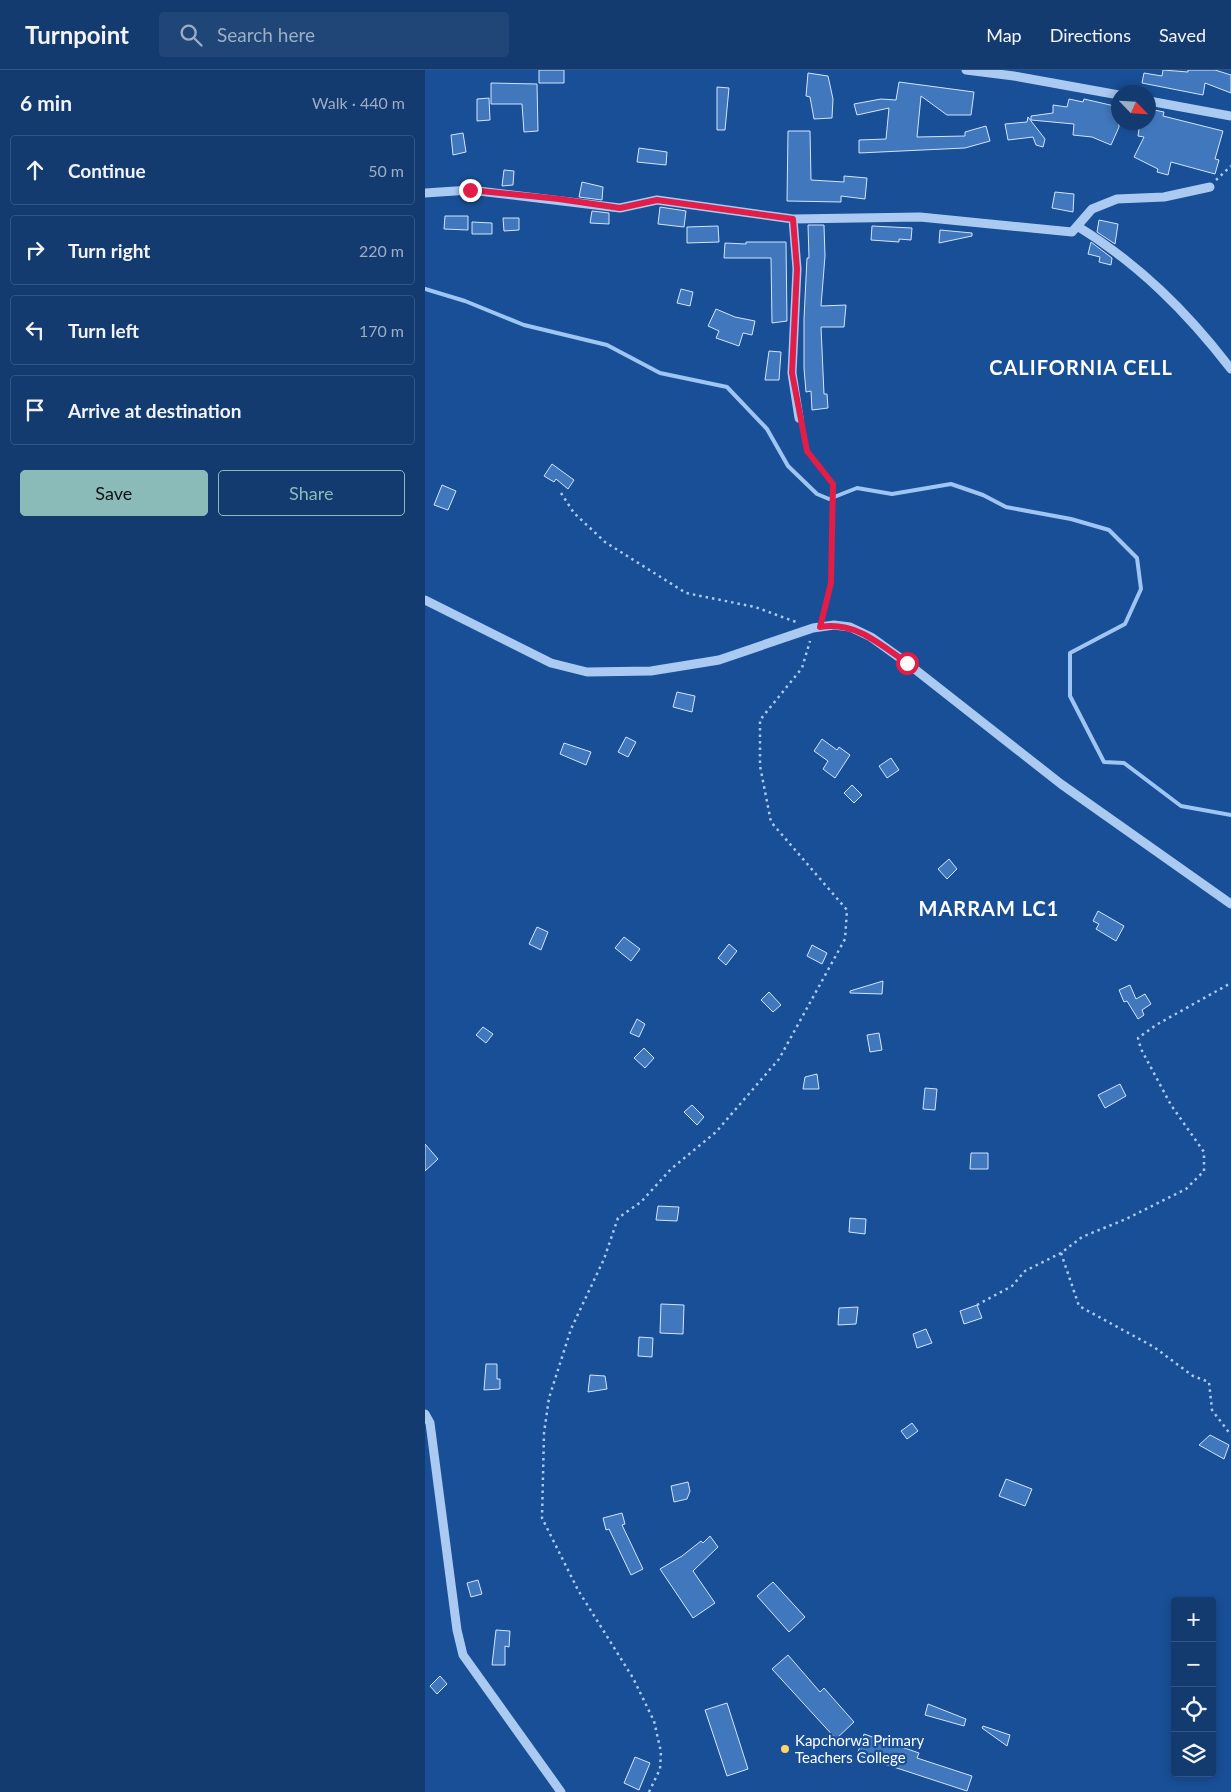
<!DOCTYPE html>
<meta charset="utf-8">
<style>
body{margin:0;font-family:Lato,sans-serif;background:#204678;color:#f1f3f6}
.controls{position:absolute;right:15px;bottom:15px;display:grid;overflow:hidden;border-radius:5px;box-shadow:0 2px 8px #0003}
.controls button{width:45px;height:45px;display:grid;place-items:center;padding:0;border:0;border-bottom:1px solid #325583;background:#133b70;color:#f1f3f6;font:25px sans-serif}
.compass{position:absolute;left:686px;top:15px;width:45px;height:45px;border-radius:50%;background:#133b70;box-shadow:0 2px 8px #0003;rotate:115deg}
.stop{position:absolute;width:15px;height:15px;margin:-11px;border:4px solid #e11d48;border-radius:50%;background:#fff}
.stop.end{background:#e11d48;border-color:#fff;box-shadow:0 1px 5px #0008}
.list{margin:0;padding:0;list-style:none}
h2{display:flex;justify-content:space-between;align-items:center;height:65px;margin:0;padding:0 20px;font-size:21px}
h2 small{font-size:16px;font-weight:400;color:#9dadc3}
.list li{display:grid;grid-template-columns:32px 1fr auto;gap:15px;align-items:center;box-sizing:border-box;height:70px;margin:0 10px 10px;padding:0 10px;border:1px solid #325583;border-radius:5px}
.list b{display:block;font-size:19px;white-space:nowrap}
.list em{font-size:16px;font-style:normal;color:#9dadc3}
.actions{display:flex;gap:10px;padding:15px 20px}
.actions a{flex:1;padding:11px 0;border:1px solid #8bbbb9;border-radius:5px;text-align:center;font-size:18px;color:#8bbbb9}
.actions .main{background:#8bbbb9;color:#111}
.icon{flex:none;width:28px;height:28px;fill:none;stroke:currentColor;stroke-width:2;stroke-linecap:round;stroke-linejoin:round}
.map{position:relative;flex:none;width:806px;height:1722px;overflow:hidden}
header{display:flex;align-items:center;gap:30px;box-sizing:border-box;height:70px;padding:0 25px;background:#133b70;border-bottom:1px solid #325583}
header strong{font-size:24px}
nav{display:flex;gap:28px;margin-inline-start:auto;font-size:18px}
.search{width:350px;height:45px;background:#204678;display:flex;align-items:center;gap:12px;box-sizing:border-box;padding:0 18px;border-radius:5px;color:#9dadc3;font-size:19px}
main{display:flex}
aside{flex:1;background:#133b70}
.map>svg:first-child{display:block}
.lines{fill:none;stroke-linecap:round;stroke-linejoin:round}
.stream{stroke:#9ec5f3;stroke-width:4}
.building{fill:#4178bd;stroke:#d2e5fb}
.path{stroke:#abcaf1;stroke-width:2.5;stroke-dasharray:2.5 4;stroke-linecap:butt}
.minor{stroke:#abcaf1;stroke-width:9}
.route{stroke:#e11d48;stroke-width:6}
.poi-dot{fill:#ffd46b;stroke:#194f96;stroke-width:2}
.labels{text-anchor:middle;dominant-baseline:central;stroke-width:4.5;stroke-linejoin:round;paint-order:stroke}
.poi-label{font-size:15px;fill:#fff;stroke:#194f96;text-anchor:start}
.district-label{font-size:20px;font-weight:bold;letter-spacing:1px;fill:#fff;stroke:#194f96}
</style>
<header>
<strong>Turnpoint</strong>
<div class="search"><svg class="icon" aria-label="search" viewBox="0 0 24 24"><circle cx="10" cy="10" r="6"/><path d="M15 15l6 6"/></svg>Search here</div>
<nav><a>Map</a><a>Directions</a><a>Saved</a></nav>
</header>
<main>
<aside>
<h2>6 min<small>Walk · 440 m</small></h2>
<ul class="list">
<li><svg class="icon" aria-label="ahead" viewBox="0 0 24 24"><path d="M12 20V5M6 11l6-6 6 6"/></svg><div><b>Continue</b></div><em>50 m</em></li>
<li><svg class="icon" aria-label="right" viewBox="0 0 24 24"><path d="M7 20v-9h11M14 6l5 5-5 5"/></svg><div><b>Turn right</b></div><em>220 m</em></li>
<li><svg class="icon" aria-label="left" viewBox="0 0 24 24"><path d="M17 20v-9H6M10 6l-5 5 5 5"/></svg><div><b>Turn left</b></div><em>170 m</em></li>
<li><svg class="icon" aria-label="arrive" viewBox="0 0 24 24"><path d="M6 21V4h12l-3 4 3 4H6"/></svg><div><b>Arrive at destination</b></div></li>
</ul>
<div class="actions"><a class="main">Save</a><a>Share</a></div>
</aside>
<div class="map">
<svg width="806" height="1722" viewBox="0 0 806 1722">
<rect width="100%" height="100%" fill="#194f96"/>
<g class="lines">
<path class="stream" d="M0,219L40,231L99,255L182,275L235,303L302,317L342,359L363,396L392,424L404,429L432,418L467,424L526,414L558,425L581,437L646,449L684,460L712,488L716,519L700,554L645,583V626L679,692L699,693L756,736L806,745"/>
</g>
<path class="building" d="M114,0H139V13H114Z
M738,0L763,2V0H790L806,5V23L780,13L778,25L717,13L719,3L737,6Z
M383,3L403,6L408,29L407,48L389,49L385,27L381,26Z
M474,12L549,22L546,45H522L496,26L492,67L540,66V62L561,56L565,71L540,78L434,83V70L461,69L464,38L432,45L429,34L456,29L471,30Z
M66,13L112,14L113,61L99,62L97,34H66Z
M292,17L304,18L300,60H292Z
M64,28L65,50L52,51V29Z
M644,29L658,32L659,29L694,37V57L686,75L667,67L648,65L649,54L606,50V46L628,43V35L642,37Z
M724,39L739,42L738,46L798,61L790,89L794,90L790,104L746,92L743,105L732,102L733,99L709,87L719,67L713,66L715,52H724Z
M603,47L620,69L618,77L611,75L608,67L583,70L580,54L602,52Z
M363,61H385L386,110L419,112V106L442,108L440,129L416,126V132L362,131Z
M38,63L41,82L28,85L26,65Z
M214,78L242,82L241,95L212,92Z
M79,100L89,101L88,115L77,116Z
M157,112L178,117L177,130L154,127Z
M630,122L649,124L648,142L627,138Z
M235,137L261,141L259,157L233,154Z
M167,141L184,143V154L165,153Z
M20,146H43V160L19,159Z
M78,148H94V160L79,161Z
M674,150L693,154L690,174L672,162Z
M47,152L67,153V164H47Z
M383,155H399L400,186L396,236L421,235L419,257H396L399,324H402L403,338L387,340L386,321L381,322L379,298V249L382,188H384Z
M293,156L294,172L262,173V157Z
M447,156L487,158L486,170L474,169V172L446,170Z
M515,160L547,163V166L514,173Z
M321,172H361L362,251L347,253L346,188H299L300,173L321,174Z
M666,172L687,188L686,195L674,192L675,187L663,184Z
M256,219L268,222L265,236L252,233Z
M291,239L310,247L330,251L327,265L318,263L314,276L291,268L294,261L283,256Z
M344,281L356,282L354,310H340Z
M127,394L149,410L143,419L131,409L129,412L119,406Z
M17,415L31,421L23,440L9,435Z
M252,622L270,626L267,642L248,637Z
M201,667L211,672L203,687L193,682Z
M397,669L412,680L414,677L425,685L410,708L398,699L403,691L389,681Z
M139,673L166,682L161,695L135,684Z
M466,688L474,700L462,708L454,696Z
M427,715L437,725L429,733L419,723Z
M524,789L532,799L522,809L513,799Z
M673,841L699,856L691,871L671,859L674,854L668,851Z
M112,857L123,862L116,880L104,874Z
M199,867L215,879L206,891L190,878Z
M304,874L312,881L301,895L293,888Z
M387,875L402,883L397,894L382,886Z
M458,911L457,924L425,923V921Z
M705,915L711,929L720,924L726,934L717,940L719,945L713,949L702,931L699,932L694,920Z
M344,922L356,935L348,942L336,930Z
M212,949L220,954L214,967L205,963Z
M58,957L68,964L61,973L51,965Z
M454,963L457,980L445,982L442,965Z
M219,978L229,988L220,998L209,988Z
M392,1004L394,1019H378L380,1007Z
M695,1014L701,1026L680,1038L673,1025Z
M500,1018L512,1019L510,1040L498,1039Z
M267,1035L279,1047L272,1055L259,1042Z
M0,1074L13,1089L0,1101Z
M546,1083H563V1099H545Z
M233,1136L254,1137L252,1151L231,1150Z
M425,1148L441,1149L440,1164L424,1162Z
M236,1234L259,1235L258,1264L235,1263Z
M552,1235L557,1248L539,1254L535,1241Z
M433,1237L431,1254L413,1255L414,1238Z
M501,1259L507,1273L492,1278L488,1264Z
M214,1267L228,1268L227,1287L213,1286Z
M61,1294H72V1309H75V1319L59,1320Z
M165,1305L180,1306L182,1319L163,1322Z
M487,1353L493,1361L482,1369L476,1361Z
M785,1365L804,1375L799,1389L774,1375Z
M581,1409L607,1419L600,1436L574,1426Z
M263,1412L265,1421L262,1429L249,1432L246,1416Z
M197,1443L200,1454L197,1455L218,1499L206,1505L184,1459L181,1460L178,1448Z
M285,1466L293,1477L268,1501L290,1533L268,1548L235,1499L257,1486L276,1471L278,1473Z
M53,1510L57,1524L46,1527L42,1513Z
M348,1512L380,1547L364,1562L332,1526Z
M71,1560L85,1561L84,1577L80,1576V1595H67Z
M363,1585L395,1622L399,1618L429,1652L411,1669L347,1599Z
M15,1606L22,1614L12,1624L5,1616Z
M302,1633L323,1699L302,1706L280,1640Z
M503,1634L541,1649L539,1656L500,1645Z
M558,1656L585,1665L582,1676L557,1658Z
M439,1664L494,1683L492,1688L547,1706L542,1721L432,1685Z
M210,1687L225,1693L214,1720L199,1713Z"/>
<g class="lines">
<path class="path" d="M791,110L806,96
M376,358L381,381L409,414L406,513L398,546
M136,423L149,443L180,472L261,523L330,537L371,552
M636,1183L654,1236L729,1277L768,1306L784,1312L787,1340L806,1365
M552,1235L587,1216L600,1201L636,1183L657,1167L701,1149L761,1119L779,1101V1082L746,1035L716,979L713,968L731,955L806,913
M224,1722L235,1699L236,1682L229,1651L208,1608L153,1520L117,1448L119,1363L124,1328L146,1259L179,1189L193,1148L216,1132L246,1099L291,1062L354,989L420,869L422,840L346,752L335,696V650L377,598L385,571"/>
<path class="minor" d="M541,0L589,6L694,25
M724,31L806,46
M0,123L45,120L195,138L232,130L368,149L495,147L647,162L667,139L692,129L739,127L785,117
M368,149L372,199L367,303L374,348
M652,156C714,194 762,242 806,299
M0,530L126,593L162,602L226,601L294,590L388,558L409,555L425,557L446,567L482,593L636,714L806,834
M0,1344L5,1353L32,1560L38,1585L136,1722"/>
</g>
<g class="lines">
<path class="route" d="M45,120L134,129L195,138L232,130L368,149L372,199L367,303L382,381L408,414L406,513L395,557C430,551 455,574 482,593"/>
</g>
<circle class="poi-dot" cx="360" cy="1679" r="5"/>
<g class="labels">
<g class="poi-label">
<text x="370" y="1670">Kapchorwa Primary<tspan x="370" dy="17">Teachers College</tspan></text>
</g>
<g class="district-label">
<text x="656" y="297">CALIFORNIA CELL</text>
<text x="564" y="838">MARRAM LC1</text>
</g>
</g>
</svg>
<div class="controls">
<button>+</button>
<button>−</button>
<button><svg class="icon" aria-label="locate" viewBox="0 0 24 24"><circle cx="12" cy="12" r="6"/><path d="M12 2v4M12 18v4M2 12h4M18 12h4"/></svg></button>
<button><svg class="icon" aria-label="layers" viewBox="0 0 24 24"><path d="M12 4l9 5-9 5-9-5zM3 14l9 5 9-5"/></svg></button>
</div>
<svg class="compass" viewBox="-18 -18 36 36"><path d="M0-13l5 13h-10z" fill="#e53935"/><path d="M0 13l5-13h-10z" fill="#9dadc3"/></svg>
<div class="stop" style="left:482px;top:593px"></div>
<div class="stop end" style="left:45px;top:120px"></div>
</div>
</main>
